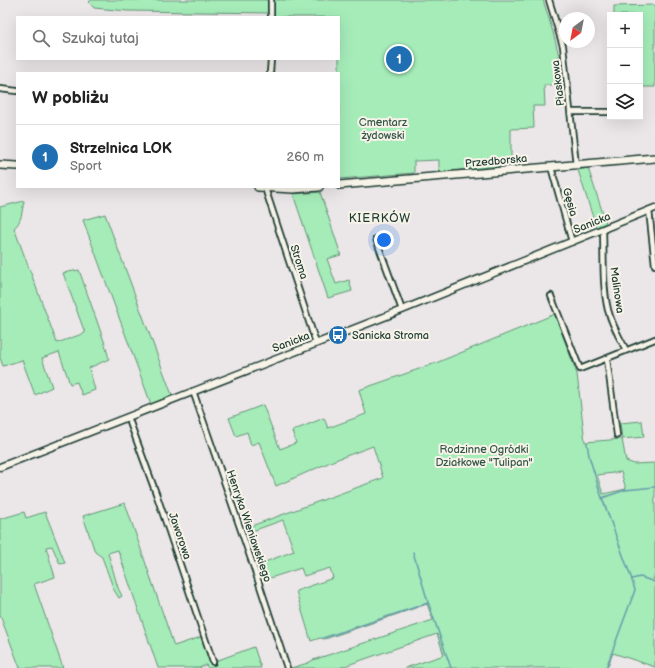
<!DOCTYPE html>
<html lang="pl">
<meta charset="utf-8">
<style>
body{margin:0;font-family:"Balsamiq Sans",sans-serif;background:#f6f6f6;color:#222}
.controls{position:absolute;right:12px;top:12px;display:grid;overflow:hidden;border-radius:0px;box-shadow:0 4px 16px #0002}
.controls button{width:36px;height:36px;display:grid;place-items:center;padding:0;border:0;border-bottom:1px solid #e0e0e0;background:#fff;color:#222;font:20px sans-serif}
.compass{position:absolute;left:559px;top:12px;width:36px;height:36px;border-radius:50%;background:#fff;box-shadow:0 4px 16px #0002;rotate:212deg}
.you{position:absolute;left:384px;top:240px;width:14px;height:14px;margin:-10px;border:3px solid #fff;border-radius:50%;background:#1a73e8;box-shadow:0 0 0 6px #1a73e833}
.badge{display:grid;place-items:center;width:26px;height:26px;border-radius:50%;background:#1f6fb2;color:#fff;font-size:13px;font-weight:700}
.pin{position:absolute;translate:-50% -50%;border:2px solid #fff;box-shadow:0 1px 4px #0006}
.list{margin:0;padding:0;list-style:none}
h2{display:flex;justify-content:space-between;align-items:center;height:52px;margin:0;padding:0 16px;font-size:17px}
h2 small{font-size:13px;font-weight:400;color:#767676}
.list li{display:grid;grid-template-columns:26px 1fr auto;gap:12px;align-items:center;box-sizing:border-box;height:64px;padding:0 16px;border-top:1px solid #e0e0e0}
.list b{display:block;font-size:15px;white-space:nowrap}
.list p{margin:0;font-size:13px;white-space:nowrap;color:#767676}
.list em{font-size:13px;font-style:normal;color:#767676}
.icon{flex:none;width:22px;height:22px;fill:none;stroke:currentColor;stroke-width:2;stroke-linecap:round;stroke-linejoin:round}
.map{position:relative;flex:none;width:655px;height:668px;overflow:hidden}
.search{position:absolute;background:#fff;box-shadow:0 4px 16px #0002;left:16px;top:16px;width:324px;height:44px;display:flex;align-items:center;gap:10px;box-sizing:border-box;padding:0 14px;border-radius:0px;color:#767676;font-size:15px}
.panel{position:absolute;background:#fff;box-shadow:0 4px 16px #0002;left:16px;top:72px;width:324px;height:116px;border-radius:0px}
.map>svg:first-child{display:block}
.green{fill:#a5ecb9;stroke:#629476;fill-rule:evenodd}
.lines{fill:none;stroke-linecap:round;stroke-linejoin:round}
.stream{stroke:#699bab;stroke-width:1.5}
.minor-casing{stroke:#1f3d34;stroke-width:8}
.tertiary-casing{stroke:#1f3d34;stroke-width:9}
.primary-casing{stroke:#1f3d34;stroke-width:10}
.minor{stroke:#f7f3e8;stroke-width:4.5}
.tertiary{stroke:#f7f3e8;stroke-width:6}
.primary{stroke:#f7f3e8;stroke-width:7}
.labels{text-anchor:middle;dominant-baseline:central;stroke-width:4;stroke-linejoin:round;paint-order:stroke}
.street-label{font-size:11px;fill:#1f3d34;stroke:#f7f3e8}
.park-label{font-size:11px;fill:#335748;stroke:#f7f3e8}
.poi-label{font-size:11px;fill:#1f3d34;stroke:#f7f3e8;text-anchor:start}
.neighbourhood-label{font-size:12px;letter-spacing:1px;fill:#1f3d34;stroke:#f7f3e8}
</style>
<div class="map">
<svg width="655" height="668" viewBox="0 0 655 668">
<rect width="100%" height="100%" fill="#ebe6e7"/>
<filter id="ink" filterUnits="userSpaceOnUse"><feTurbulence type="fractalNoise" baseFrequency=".025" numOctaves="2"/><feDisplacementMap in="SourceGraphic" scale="8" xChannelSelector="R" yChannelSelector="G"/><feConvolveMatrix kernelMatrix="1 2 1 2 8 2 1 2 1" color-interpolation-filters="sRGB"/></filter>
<g filter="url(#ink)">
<path class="green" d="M91,0H269L270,13L128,11L94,8L89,2Z
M274,0H543C552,28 561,56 563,85H544L545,106H533L534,128L511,129V165L439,172V160L414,161V173L339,179V17H274Z
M655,5V87H640V15H614V6Z
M588,168L606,223L596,227L578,170Z
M320,192L341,255L327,259L336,284L349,280L352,291L328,298L293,194Z
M24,201C22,210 22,222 14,228L57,343L85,333L63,273L79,270L105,344L109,359L89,368L95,390L82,395L77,382L70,384L59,352L42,358L52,387L35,395L22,360L3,366L0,358V207Z
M105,214L172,395L151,404L83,220Z
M555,314L577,374L585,442L622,439L620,423L642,421L644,437L622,439L626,461L634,464L655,463V574L653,579L655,580V667L613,653L607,668H405L444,655L437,634L339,668H291L308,663L313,660L433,620L427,604L325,639L320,638L311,641L296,591L333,578L330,568L304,576L301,568L261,581L257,565L294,551L283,520L244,534L243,529L383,478L373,446L335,460L276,486L259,442L251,445L247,432L236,436L229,418L263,405L280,449L296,443L292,431L324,418L328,428L366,414L359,390L436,363ZM621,472L626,489L603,494L597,475Z
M125,503L174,646L201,637L210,663L254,647L261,668H208L206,665L199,668H158L118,550L108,553L118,588L122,596L119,598L114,590L102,557L95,552L83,516Z
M24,512L26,518L45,512L65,563L60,564L52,546L46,547L55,577L34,584L63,668H20L0,615V519Z"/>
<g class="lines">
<path class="stream" d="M587,443L589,456L601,495L631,577L635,590L606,668
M602,498L625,490L655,487
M413,552L428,602L451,668
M632,579L640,577L655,582
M323,638L428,603"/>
<g class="minor-casing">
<path id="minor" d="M271,0V17
M549,0L563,46L576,165
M270,73L271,59
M0,89L17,91
M571,112H610
M551,167L572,242
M265,188L316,343
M649,210L655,265
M603,229C604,255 602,286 608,310C612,325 619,337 626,350
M376,239L402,310
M551,296L580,369L655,339
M607,359L617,435
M193,391L254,568L287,668
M128,417L157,496L213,662"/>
</g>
<g class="tertiary-casing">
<path id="tertiary" d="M0,467L402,310L655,208"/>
</g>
<g class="primary-casing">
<path id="primary" d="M0,165L17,166
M339,185L655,158
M258,187L293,189L319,187"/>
</g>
<use href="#minor" class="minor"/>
<use href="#tertiary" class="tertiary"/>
<use href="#primary" class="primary"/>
</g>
</g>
<defs>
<g id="bus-disc" transform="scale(1)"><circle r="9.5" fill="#1f6fb2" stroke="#f7f3e8"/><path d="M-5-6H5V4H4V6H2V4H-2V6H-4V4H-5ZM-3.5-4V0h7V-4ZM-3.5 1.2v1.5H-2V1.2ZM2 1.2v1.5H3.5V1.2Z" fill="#fff"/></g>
</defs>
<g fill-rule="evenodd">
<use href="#bus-disc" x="338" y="335"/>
</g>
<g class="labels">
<g class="street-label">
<text transform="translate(558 83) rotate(-97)">Piaskowa</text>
<text transform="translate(496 161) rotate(-5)">Przedborska</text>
<text transform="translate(570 202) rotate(74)">Gęsia</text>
<text transform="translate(592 223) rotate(-22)">Sanicka</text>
<text transform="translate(299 262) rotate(72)">Stroma</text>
<text transform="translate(617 290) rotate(82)">Malinowa</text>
<text transform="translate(291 342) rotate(-21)">Sanicka</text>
<text transform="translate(249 526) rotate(71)">Henryka Wieniawskiego</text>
<text transform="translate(180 536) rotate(71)">Jaworowa</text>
</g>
<g class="park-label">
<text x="383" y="122">Cmentarz<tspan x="383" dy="13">żydowski</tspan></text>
<text x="484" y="449">Rodzinne Ogródki<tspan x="484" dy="13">Działkowe "Tulipan"</tspan></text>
</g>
<g class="poi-label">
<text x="352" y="335">Sanicka Stroma</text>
</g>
<g class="neighbourhood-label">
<text x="380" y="218">KIERKÓW</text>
</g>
</g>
</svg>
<div class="controls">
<button>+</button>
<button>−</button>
<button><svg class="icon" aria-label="layers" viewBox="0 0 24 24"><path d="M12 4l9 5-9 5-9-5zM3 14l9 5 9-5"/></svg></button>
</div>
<svg class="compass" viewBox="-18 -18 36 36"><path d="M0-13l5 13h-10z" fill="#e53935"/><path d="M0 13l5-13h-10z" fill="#767676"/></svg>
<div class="you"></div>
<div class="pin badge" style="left:399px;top:59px">1</div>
<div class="search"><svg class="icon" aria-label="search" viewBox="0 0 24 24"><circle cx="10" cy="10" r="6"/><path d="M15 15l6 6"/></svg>Szukaj tutaj</div>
<section class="panel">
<h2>W pobliżu<small></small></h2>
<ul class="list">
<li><span class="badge">1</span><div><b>Strzelnica LOK</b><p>Sport</p></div><em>260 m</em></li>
</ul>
</section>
</div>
